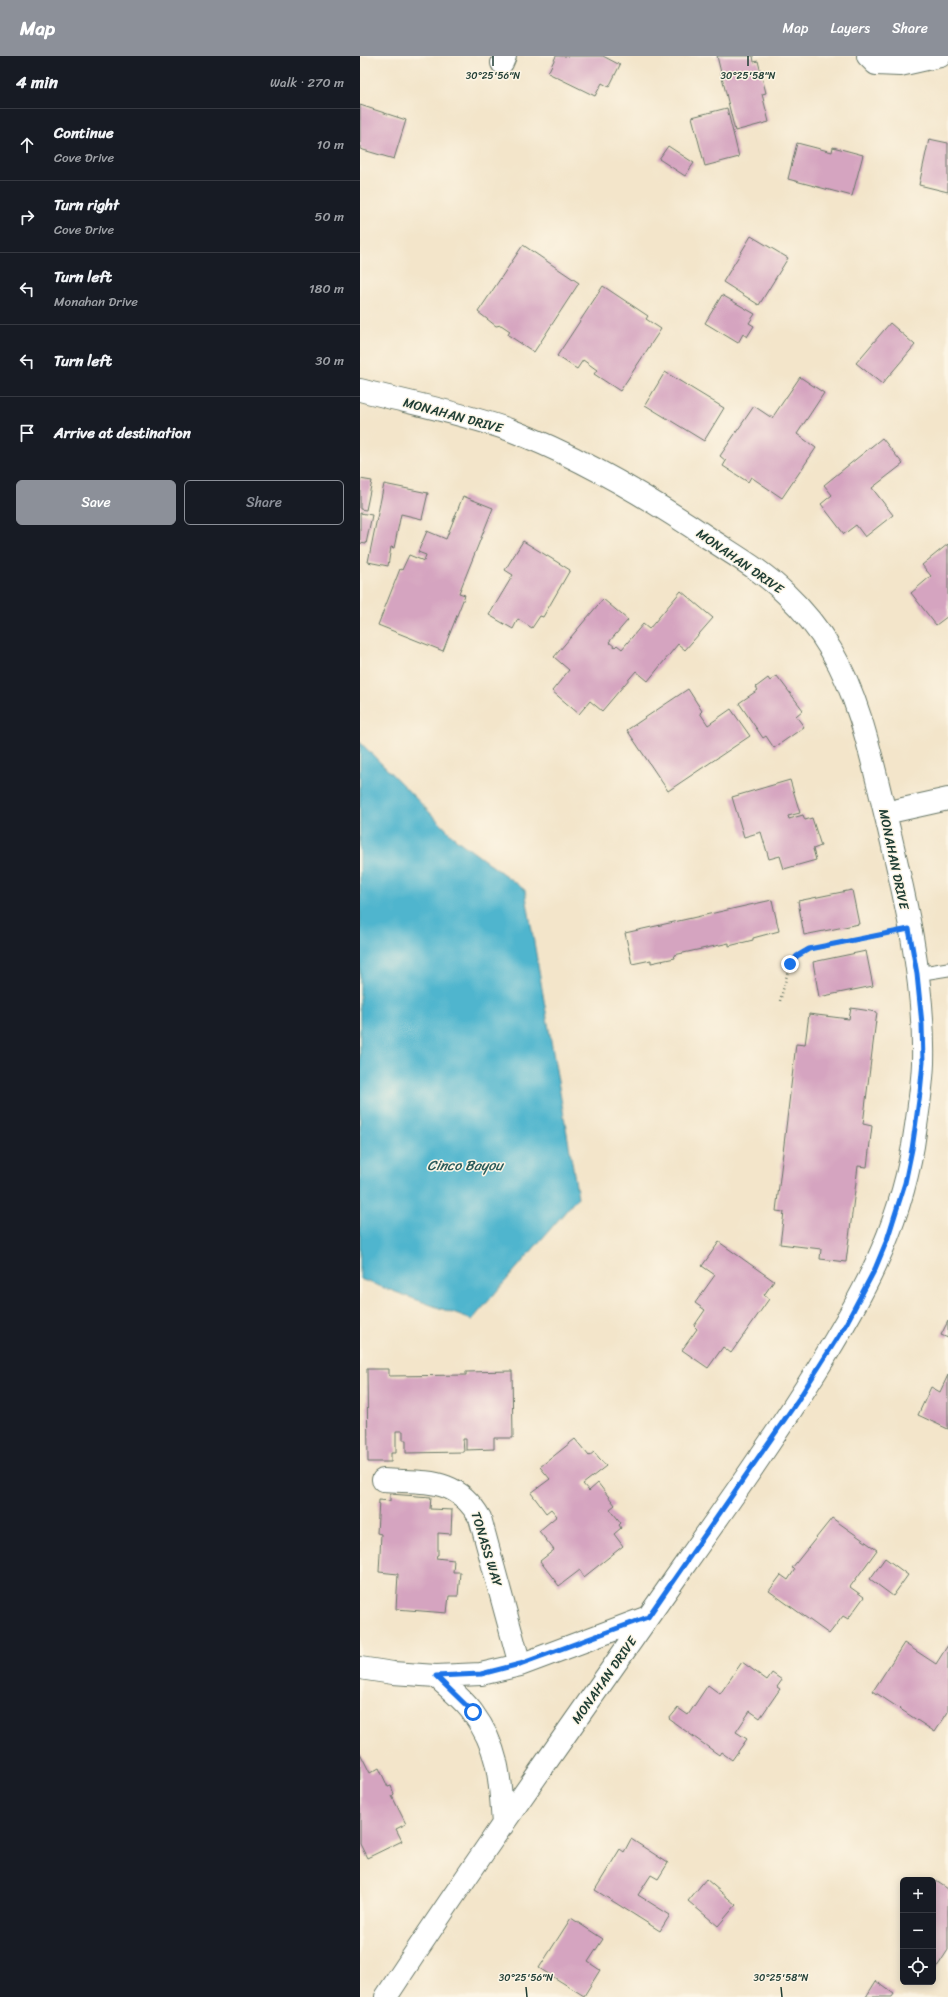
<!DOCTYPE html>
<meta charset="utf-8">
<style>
body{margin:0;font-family:Sriracha,sans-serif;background:#242831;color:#f1f3f6}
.controls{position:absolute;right:12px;bottom:12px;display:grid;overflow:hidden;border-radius:6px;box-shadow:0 2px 10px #0003}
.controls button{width:36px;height:36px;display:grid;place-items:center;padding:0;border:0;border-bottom:1px solid #363941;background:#171b24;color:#f1f3f6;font:20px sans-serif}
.stop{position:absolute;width:12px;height:12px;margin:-9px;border:3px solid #1a73e8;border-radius:50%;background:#fff}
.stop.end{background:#1a73e8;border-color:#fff;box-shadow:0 1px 4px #0008}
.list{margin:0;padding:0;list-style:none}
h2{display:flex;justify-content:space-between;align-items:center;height:52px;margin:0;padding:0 16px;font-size:17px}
h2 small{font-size:13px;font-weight:400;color:#9ea1a6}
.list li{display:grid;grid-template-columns:26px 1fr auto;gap:12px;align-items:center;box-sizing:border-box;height:72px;padding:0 16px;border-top:1px solid #363941}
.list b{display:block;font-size:15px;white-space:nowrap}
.list p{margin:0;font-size:13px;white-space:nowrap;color:#9ea1a6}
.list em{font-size:13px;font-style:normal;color:#9ea1a6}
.actions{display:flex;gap:8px;padding:12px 16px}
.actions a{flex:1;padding:9px 0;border:1px solid #8c9099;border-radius:6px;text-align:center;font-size:14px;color:#8c9099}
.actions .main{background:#8c9099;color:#fff}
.icon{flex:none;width:22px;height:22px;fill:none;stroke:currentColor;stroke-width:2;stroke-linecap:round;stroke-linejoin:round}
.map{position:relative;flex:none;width:588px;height:1941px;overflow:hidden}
header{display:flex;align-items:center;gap:24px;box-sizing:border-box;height:56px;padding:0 20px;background:#8c9099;color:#fff}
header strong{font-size:19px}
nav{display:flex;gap:22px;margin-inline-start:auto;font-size:14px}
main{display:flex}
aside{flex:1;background:#171b24}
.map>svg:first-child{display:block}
.water{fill:#4fb5ce;stroke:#377981}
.building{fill:#d5a4c0}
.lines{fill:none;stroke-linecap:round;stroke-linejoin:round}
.lane-casing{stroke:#697868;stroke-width:15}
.street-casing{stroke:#697868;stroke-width:24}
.path{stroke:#697868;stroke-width:2.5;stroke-dasharray:1 3;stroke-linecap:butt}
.lane{stroke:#fff;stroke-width:13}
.street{stroke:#fff;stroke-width:22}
.route{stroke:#1a73e8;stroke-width:5}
.ticks{fill:none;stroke:#1f3d34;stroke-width:1.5}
.labels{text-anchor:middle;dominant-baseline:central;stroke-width:3;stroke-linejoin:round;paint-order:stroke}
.street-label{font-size:13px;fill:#1f3d34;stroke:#fcf5e5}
.water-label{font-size:14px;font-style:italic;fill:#2b5b5a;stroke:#fcf5e5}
.ticks-label{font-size:10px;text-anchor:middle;fill:#1f3d34;stroke:#fcf5e5;stroke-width:3;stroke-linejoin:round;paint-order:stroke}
</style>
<header>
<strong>Map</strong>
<nav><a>Map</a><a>Layers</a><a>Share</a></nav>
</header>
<main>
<aside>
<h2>4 min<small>Walk · 270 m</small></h2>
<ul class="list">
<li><svg class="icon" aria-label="ahead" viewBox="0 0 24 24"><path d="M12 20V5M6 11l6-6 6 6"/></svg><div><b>Continue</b><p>Cove Drive</p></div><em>10 m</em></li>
<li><svg class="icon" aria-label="right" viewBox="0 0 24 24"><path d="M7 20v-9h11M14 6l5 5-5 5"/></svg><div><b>Turn right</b><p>Cove Drive</p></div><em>50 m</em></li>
<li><svg class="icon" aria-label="left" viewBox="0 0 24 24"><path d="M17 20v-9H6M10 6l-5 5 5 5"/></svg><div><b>Turn left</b><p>Monahan Drive</p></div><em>180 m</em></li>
<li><svg class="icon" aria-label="left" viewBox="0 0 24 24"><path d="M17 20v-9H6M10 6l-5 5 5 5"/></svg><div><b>Turn left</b></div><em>30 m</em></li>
<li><svg class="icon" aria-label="arrive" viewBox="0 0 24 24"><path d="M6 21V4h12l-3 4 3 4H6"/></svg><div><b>Arrive at destination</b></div></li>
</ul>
<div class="actions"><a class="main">Save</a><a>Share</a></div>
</aside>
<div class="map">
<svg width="588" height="1941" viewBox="0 0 588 1941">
<rect width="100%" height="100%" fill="#fcf5e5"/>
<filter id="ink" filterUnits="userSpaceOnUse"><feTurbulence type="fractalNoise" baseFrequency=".025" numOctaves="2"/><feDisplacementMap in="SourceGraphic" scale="8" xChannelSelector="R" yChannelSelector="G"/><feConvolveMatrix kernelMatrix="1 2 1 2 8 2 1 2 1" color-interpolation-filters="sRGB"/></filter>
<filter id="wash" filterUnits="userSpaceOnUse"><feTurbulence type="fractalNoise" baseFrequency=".012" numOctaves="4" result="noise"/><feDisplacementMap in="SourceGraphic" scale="16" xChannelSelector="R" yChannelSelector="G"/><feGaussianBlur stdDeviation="0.9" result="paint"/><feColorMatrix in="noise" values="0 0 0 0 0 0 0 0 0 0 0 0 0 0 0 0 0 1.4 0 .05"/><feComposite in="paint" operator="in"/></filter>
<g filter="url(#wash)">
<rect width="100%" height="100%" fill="#f3e5ca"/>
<path class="water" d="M0,686L97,784L165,834L218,1141L112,1264L0,1223Z"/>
<g id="blocks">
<path class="building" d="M196,0H243L260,9L249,31L242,27L235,40L188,17Z
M357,0H393L394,6L398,5L406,37L402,38L409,66L375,75Z
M0,49L46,64L34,103L0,93Z
M367,52L379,101L345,110L332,61Z
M569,83L588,87V136L559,129Z
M437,87L472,96L473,91L503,99L492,140L428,123Z
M308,90L334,107L325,120L299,103Z
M391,180L428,202L399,249L363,226Z
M163,189L219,227L174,296L148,279L150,275L141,269L136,270L118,256Z
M243,230L288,260L286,263L301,273L260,335L234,318L237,314L223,304L217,313L197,300Z
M362,239L395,258L389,267L394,270L387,281L383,278L378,287L345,267Z
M530,267L555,289L522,328L496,307Z
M305,316L364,352L344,385L285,349Z
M440,321L464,337L437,378L456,392L422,442L391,421L388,426L363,410L366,405L360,400L394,350L412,362Z
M522,382L543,408L512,432L533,459L505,481L496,469L484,478L461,448L472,439L464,429Z
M0,423L12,425L6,454L0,453Z
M24,428L68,437L62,463L41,458L34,492L31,491L28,510L8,506Z
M103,440L133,452L99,537L105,539L83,595L18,569L40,513L42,514L49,499L64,505L66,499L58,496L67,475L86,483Z
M0,457L12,459L6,488L0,487Z
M163,485L210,514L183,561L180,560L172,572L158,563L153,573L129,559L153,519L145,514Z
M588,488V560L576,569L551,537L571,520L562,509Z
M321,535L353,562L325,594L318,588L288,625L276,615L242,655L230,645L219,658L192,635L209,614L194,601L243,543L268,564L249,586L255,591L257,589L262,593L283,568L289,573Z
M417,620L443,654L436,660L444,671L414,692L406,680L403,682L379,647L398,634L396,631L408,622L410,625Z
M328,633L342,655L340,657L348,669L371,653L390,680L308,735L267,674Z
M430,724L440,757L428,760L429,763L443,759L445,764L452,762L461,790L453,793L456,804L424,813L420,800L409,803L401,776L384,781L372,741Z
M492,834L499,868L444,879L438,845Z
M412,844L419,875L393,882V884L369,890V887L314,899L315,902L291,907V904L272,908L265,877Z
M506,895L513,930L459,941L453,906Z
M491,952L517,956L503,1068L512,1070L507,1111L498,1110L486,1206L460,1203L461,1193L420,1188L424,1156L416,1155L436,988L445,989L449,958L489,963Z
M359,1186L414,1225L404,1239L409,1243L371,1297L363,1291L348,1312L322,1294L337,1273L334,1270L345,1254L335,1247L355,1219L342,1210Z
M588,1265V1282L581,1279Z
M7,1313H29V1320L106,1319V1316L152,1315L153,1382H134V1393L106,1394V1383H103L104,1396L46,1397V1384H43V1375H36V1397H31V1406H8Z
M588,1319V1373L558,1359L571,1331L580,1336Z
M215,1383L229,1400L234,1396L246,1410L223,1428L229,1435L238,1427L255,1449L250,1453L261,1467L259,1469L261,1472L254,1478L263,1490L224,1521L220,1514L199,1530L180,1505L194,1494L179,1475L197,1460L191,1453L186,1457L171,1437L190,1423L180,1411Z
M30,1438L71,1441L70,1453L92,1454L91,1478L78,1477V1499H77L76,1502L94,1504L93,1516H100L98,1540H89L87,1557L36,1553L38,1518L19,1516L21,1478L17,1477L19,1444L30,1445Z
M472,1462L517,1494L490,1531L504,1541L488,1563L483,1560L469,1578L409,1535L421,1519L428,1524L435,1513L432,1512Z
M525,1502L548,1519L533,1540L510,1523Z
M544,1587L576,1608L588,1589V1656L575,1676L513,1635Z
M382,1606L407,1624L412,1617L422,1624L417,1631L420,1633L400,1662L390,1655L376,1676L387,1683L372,1704L361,1696L359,1699L309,1663L318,1652L328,1659L348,1629L360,1638Z
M0,1697L10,1717L19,1712L28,1731L31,1730L34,1738L32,1740L46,1768L36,1773L42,1785L7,1802L0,1788Z
M271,1783L308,1807L298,1823L291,1819L278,1839L310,1859L300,1875L235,1834L260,1793L264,1796Z
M346,1823L376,1849L358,1870L328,1845Z
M576,1825L588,1833V1894L573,1917V1829Z
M211,1862L243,1883L228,1906L240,1914L224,1940L179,1912Z
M516,1925L534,1938L532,1941H506Z"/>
</g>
</g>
<g filter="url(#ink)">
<use href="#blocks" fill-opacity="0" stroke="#697868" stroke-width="1"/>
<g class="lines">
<g class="lane-casing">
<path id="lane" d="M557,918L588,913"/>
</g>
<g class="street-casing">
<path id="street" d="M508,0L516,8L540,9L580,0
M142,7L145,0
M0,334C50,347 102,357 150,374C221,401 288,441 350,483C376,500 404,516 426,538C443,554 459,574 471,594C501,645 512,705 526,761C545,841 565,925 563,1007C562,1035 557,1062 553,1090C538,1177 501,1243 455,1317C413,1384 367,1449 321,1514C222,1656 121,1796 26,1941
M525,757L588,743
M23,1424C65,1427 96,1420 120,1462L160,1609
M0,1612L33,1617L76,1620L121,1618L160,1609L288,1561
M76,1620C88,1632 104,1644 113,1657C140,1694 140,1725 143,1769"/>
</g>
<path class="path" d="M420,945L430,908L437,900L449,893L525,878"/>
<use href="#lane" class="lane"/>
<use href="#street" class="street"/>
</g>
</g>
<g class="lines" filter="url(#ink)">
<path class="route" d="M113,1656L76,1620L121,1618L160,1608L288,1561L438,1344L486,1268L515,1213L527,1184L545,1127L552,1093L560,1037L563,1006L562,968L557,918L549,873L449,893L437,900L430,908"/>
</g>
<path class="ticks" d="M133,0V10M388,0V10M166,1931L167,1941M421,1931L422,1941"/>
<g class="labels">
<g class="street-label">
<text transform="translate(93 359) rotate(15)">MONAHAN DRIVE</text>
<text transform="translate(380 505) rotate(35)">MONAHAN DRIVE</text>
<text transform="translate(534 803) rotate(78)">MONAHAN DRIVE</text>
<text transform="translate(127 1493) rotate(73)">TONASS WAY</text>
<text transform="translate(244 1624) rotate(-55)">MONAHAN DRIVE</text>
</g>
<g class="water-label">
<text x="105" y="1109">Cinco Bayou</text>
</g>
</g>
<g class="ticks-label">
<text x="133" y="23">30°25'56"N</text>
<text x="388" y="23">30°25'58"N</text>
<text x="166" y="1925">30°25'56"N</text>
<text x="421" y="1925">30°25'58"N</text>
</g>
</svg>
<div class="controls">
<button>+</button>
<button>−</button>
<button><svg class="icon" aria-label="locate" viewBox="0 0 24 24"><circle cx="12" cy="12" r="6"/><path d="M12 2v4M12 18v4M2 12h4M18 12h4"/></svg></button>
</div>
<div class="stop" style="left:113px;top:1656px"></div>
<div class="stop end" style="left:430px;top:908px"></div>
</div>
</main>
